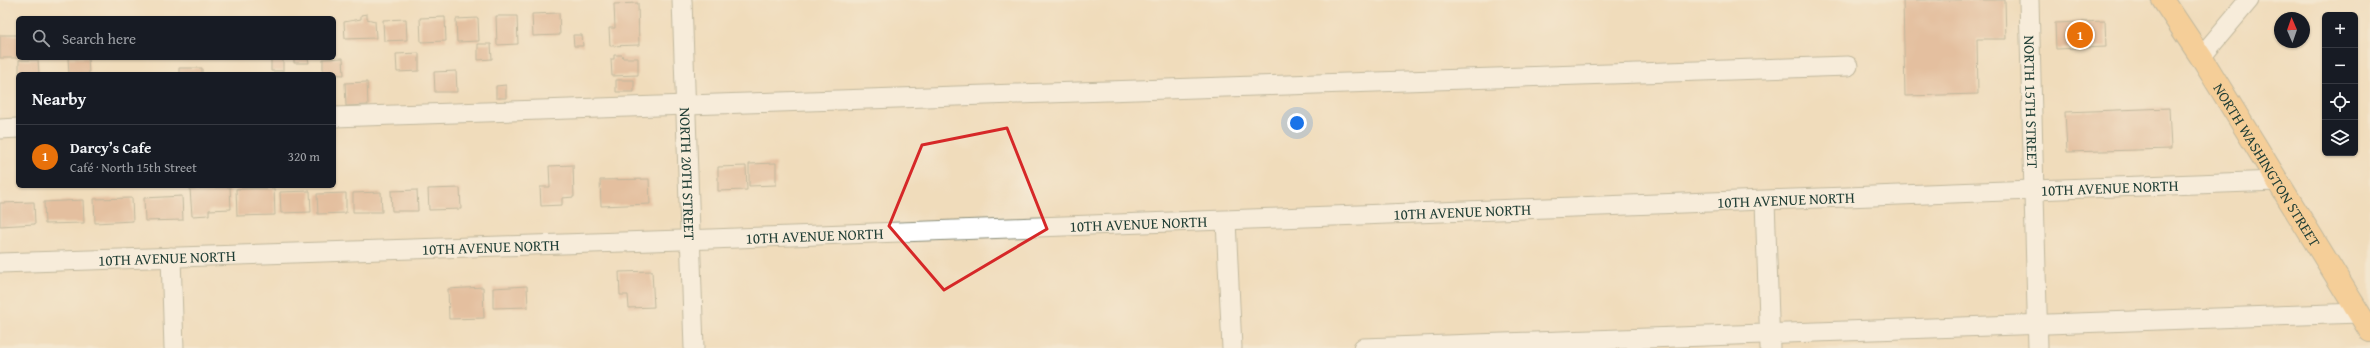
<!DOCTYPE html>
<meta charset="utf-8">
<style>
body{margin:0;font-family:"Gentium Book Plus",serif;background:#242831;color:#f1f3f6}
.controls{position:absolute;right:12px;top:12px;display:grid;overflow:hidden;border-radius:6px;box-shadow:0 1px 3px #0004}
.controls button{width:36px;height:36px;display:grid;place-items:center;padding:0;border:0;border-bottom:1px solid #363941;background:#171b24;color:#f1f3f6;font:20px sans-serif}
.compass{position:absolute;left:2274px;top:12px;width:36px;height:36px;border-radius:50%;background:#171b24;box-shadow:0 1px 3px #0004;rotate:358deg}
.you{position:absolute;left:1297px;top:123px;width:14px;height:14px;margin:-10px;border:3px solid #fff;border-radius:50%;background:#1a73e8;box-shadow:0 0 0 6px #1a73e833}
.badge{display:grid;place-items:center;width:26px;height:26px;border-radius:50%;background:#1f6fb2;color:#fff;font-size:13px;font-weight:700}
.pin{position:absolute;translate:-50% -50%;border:2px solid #fff;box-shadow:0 1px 4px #0006}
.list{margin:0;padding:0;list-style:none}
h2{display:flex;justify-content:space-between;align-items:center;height:52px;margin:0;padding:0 16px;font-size:17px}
h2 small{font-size:13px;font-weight:400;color:#9ea1a6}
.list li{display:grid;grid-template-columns:26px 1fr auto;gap:12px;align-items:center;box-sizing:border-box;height:64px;padding:0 16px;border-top:1px solid #363941}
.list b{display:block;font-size:15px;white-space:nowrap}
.list p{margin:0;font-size:13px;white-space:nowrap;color:#9ea1a6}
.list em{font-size:13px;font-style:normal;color:#9ea1a6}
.icon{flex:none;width:22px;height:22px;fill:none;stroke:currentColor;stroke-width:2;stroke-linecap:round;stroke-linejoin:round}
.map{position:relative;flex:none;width:2370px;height:348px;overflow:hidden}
.search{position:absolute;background:#171b24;box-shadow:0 1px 3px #0004;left:16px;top:16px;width:320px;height:44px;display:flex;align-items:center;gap:10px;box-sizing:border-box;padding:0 14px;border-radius:6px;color:#9ea1a6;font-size:15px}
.panel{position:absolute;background:#171b24;box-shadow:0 1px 3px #0004;left:16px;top:72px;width:320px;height:116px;border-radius:6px}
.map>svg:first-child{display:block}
.building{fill:#d59c7d}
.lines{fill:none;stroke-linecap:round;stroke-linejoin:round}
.minor-casing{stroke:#888c78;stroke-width:21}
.major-casing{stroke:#888c78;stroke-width:24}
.minor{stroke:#fff;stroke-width:19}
.major{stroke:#fbbd6e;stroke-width:22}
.marked{fill:none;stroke:#d62828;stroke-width:3;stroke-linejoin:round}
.labels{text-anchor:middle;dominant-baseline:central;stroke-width:4;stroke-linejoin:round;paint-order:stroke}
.street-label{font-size:15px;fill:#1f3d34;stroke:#f7f3e8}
</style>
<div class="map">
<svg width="2370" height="348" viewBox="0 0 2370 348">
<rect width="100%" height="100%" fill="#f7f3e8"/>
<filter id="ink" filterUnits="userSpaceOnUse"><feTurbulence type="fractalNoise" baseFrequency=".025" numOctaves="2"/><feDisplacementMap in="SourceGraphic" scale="8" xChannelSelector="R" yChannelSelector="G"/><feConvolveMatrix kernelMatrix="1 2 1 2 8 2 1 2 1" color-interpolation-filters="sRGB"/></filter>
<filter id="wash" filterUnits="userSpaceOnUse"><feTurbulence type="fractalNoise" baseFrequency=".012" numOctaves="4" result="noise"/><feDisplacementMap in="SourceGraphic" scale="16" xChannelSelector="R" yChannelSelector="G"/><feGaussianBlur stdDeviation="0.9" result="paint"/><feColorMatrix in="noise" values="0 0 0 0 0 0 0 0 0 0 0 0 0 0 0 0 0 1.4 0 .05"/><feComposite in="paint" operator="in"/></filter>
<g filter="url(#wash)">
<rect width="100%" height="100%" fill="#f0dcbb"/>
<g id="blocks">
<path class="building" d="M1903,0H2005L2006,39H1977L1978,94L1905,96Z
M638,3L639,45L610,46L609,28H615L614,4Z
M559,13L560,35L533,36L532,14Z
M367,14V19L375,21L376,38L345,39L344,22L361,19V15Z
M496,16H517L518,44L497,45Z
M445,17L446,41L421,42L420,18Z
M478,18L479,41L457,42L456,19Z
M406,19L407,40L384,41L383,20Z
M2105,21L2106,47L2056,49L2055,23Z
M0,35H18V58H0Z
M573,35H582L583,46H574Z
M478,44H491L492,59L478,60Z
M419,53V71L397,72L396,54Z
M614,55H622L623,58H638V75L612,76L611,59H614Z
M68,58H88L89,74H69Z
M271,58H283V71H271Z
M294,58H308L309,63H294Z
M343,58L344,75L323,74V59Z
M19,60H38L39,74H19Z
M179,68H202V74H179Z
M456,71L457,92H435L434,72Z
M616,80H634V92H616Z
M367,82L368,105L346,106L345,83Z
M506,85V98H496V86Z
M2169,108L2171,149L2067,152L2065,112Z
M776,163V185L749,186V164Z
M573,165L574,197L562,198V205L541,206L540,187H550L549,166Z
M746,166L747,190L718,191V167Z
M649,179L650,204L601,206L600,180Z
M230,187L231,209L209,210V215L192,216L190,189Z
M274,188L275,215L237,216L236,189Z
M460,188L461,209L429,210L428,189Z
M417,190L418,211H392L391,191Z
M310,191L311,212L281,213L280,192Z
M381,192L382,212H353V193Z
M346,193V213L318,214L317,194Z
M182,196L183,220L145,221L144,198Z
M132,198L133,221L95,223L94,199Z
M83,200L84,223L45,224L44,202Z
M34,202L35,224L0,226V203Z
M652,271L654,307L629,308L628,295H620L619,272Z
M527,286L528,307L493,308V288Z
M483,287L484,318L449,319L448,289Z"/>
</g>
</g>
<g filter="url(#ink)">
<use href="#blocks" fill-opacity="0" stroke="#888c78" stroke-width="1"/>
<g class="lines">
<g class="minor-casing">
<g id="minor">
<path id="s1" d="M682,0L694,348"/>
<path id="s2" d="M2029,0L2038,348"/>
<path d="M2201,57L2249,0"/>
<path d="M334,117L1848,66"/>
<path d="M0,129L18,128"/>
<path d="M1765,201L1770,348"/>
<path d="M1226,221L1232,348"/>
<path d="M171,257L174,348"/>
<path id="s3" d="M0,263L711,239L2277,181"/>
<path d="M1363,348L2359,313"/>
</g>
</g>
<g class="major-casing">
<g id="major">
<path id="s4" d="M2163,0L2201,57L2370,331"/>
</g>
</g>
<use href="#minor" class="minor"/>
<use href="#major" class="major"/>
</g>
</g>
<path d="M0 0H2370V348H0ZM1007,128L1047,229L944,290L889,226L922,145Z" fill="#f0dcbb" fill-opacity=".55" fill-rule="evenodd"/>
<path class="marked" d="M1007,128L1047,229L944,290L889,226L922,145Z"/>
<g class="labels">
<g class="street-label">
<text stroke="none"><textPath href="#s2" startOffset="102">NORTH 15TH STREET</textPath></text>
<text stroke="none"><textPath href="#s4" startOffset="195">NORTH WASHINGTON STREET</textPath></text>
<text stroke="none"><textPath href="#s1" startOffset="174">NORTH 20TH STREET</textPath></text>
<text stroke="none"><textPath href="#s3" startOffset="2111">10TH AVENUE NORTH</textPath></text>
<text stroke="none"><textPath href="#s3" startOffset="1787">10TH AVENUE NORTH</textPath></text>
<text stroke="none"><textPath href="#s3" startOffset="1463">10TH AVENUE NORTH</textPath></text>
<text stroke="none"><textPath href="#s3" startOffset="1139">10TH AVENUE NORTH</textPath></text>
<text stroke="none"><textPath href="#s3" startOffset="815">10TH AVENUE NORTH</textPath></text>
<text stroke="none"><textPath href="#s3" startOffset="491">10TH AVENUE NORTH</textPath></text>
<text stroke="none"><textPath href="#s3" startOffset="167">10TH AVENUE NORTH</textPath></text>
</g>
</g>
</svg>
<div class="controls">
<button>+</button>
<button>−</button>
<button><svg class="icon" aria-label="locate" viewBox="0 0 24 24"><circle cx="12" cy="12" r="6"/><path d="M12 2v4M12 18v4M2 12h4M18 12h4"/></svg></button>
<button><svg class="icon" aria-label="layers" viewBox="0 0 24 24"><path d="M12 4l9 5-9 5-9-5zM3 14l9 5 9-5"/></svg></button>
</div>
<svg class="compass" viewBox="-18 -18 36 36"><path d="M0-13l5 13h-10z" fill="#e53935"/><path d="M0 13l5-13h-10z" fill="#9ea1a6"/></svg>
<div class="you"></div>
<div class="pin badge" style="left:2080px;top:35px;background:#e8710a">1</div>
<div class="search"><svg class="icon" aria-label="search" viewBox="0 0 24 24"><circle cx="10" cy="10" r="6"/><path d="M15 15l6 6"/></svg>Search here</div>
<section class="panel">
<h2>Nearby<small></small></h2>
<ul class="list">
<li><span class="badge" style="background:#e8710a">1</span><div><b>Darcy’s Cafe</b><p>Café · North 15th Street</p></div><em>320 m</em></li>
</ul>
</section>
</div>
